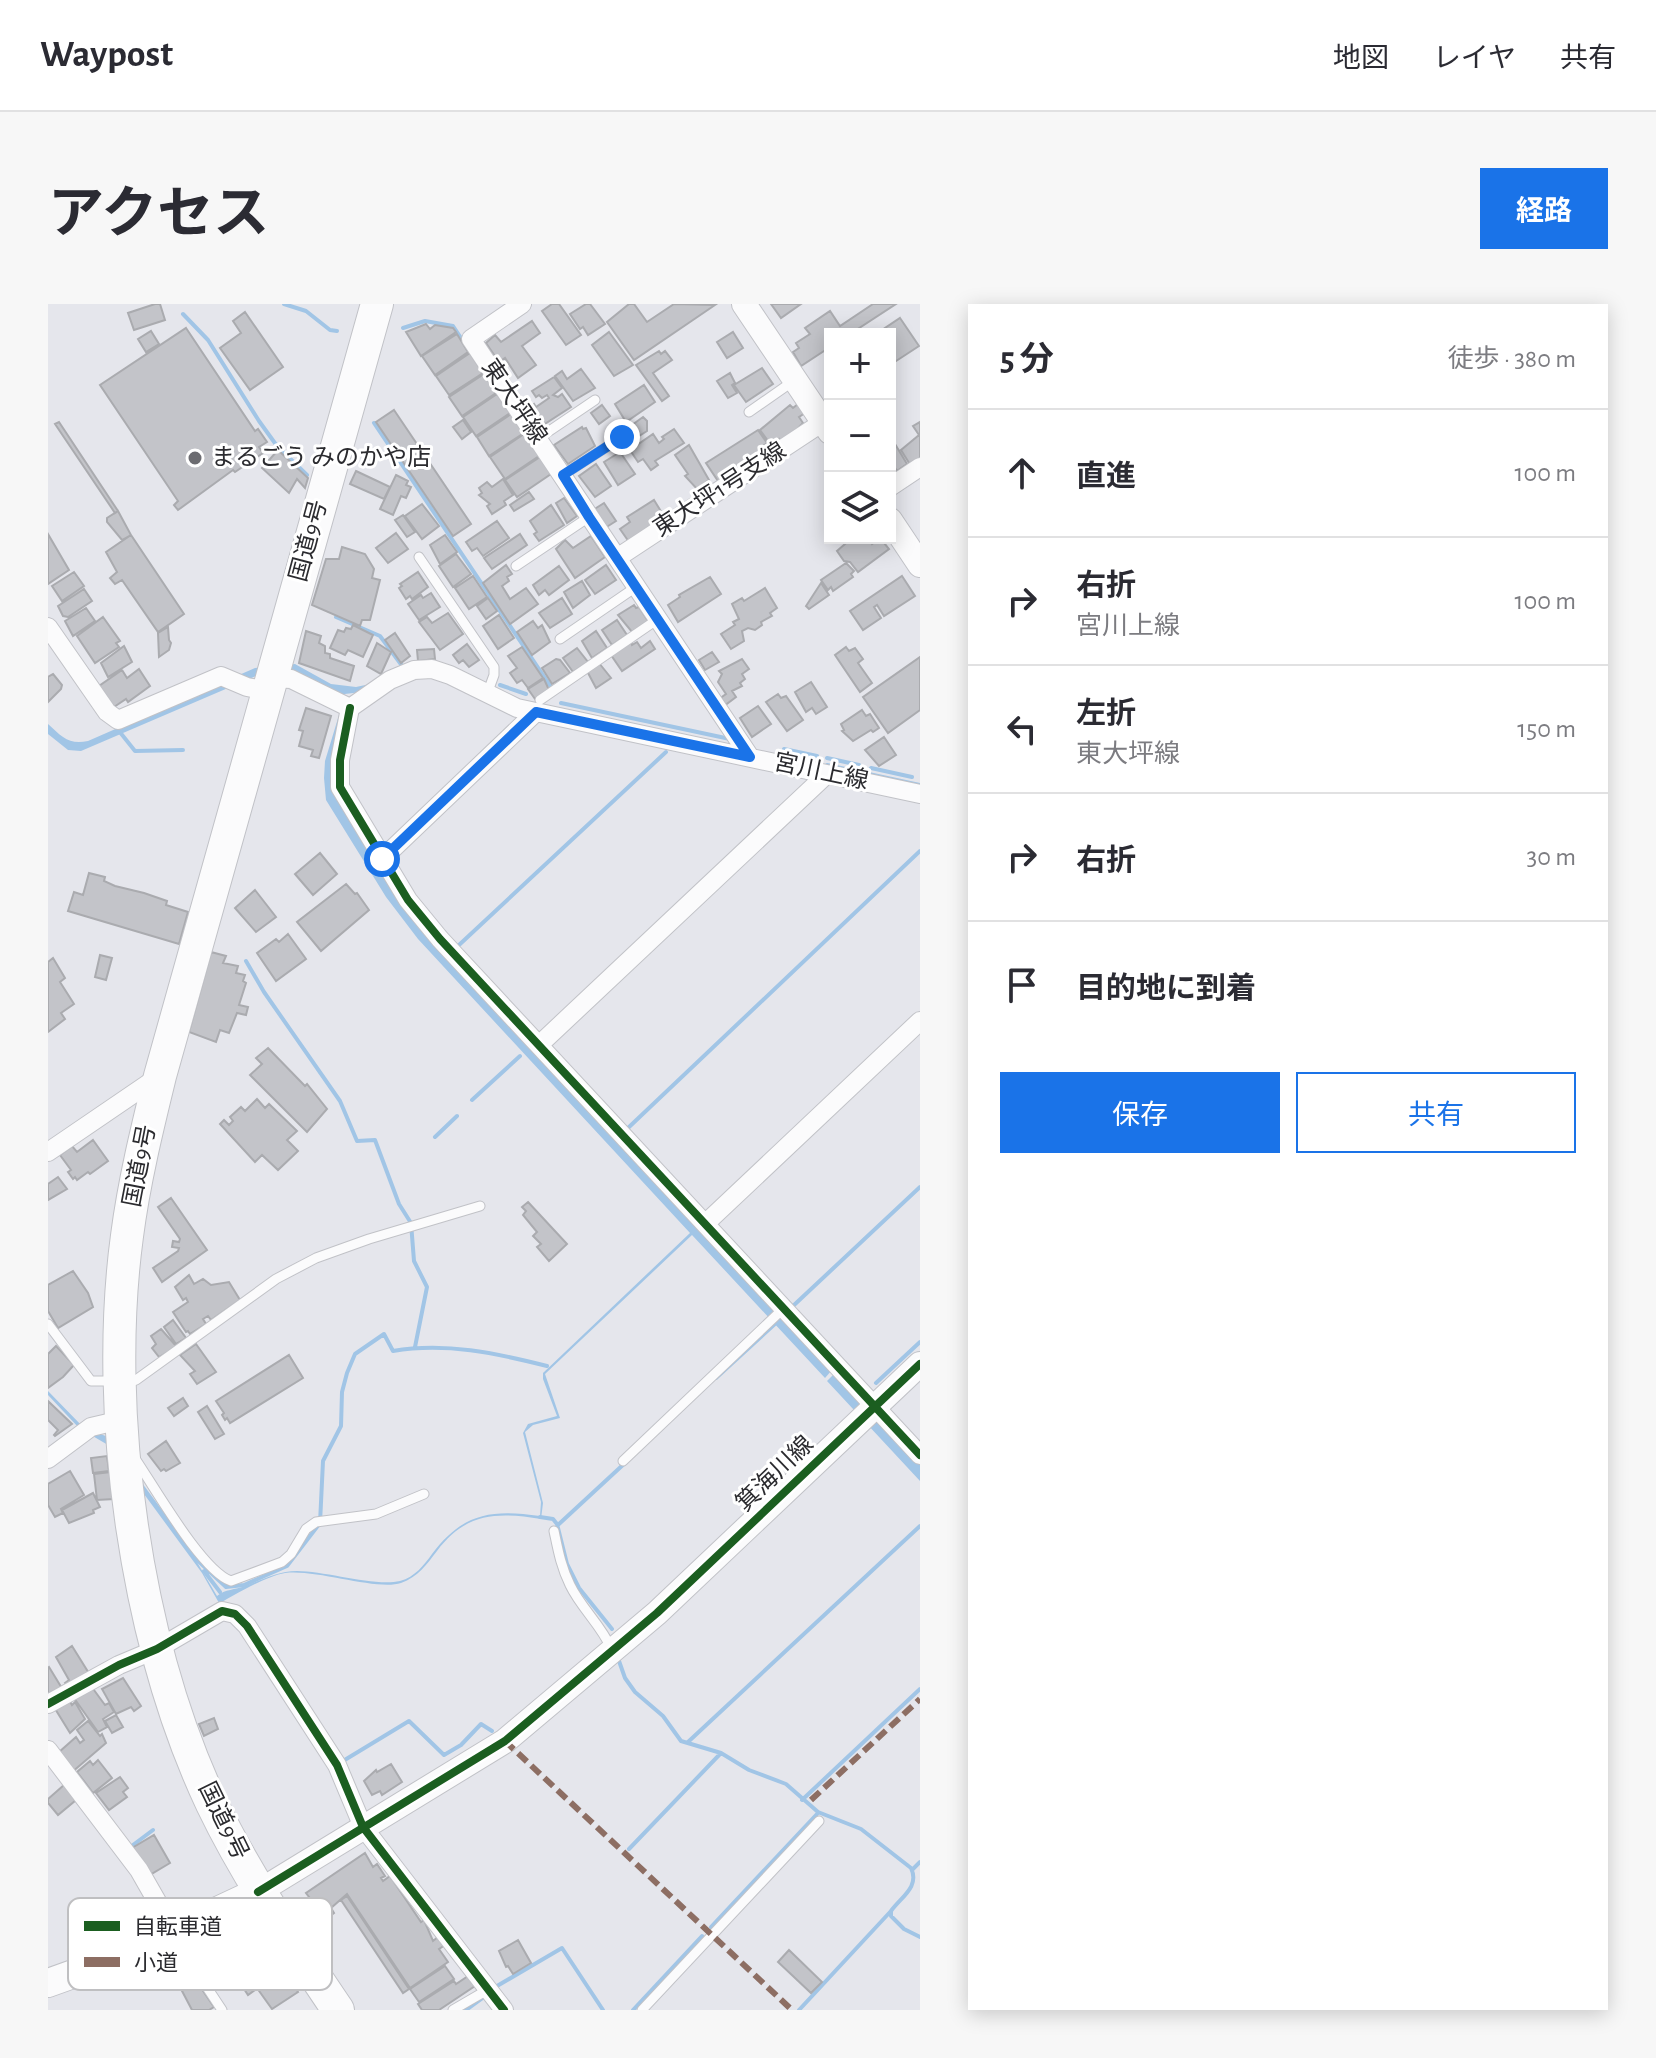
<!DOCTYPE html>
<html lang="ja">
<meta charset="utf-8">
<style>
body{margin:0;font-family:"Alegreya Sans","Noto Sans JP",sans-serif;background:#f7f7f7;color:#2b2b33}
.controls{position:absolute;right:24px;top:24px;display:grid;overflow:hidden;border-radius:0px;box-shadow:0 4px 20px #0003}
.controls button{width:72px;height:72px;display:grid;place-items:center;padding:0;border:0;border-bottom:2px solid #e1e1e2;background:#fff;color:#2b2b33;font:40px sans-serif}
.stop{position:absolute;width:24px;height:24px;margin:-18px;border:6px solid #1a73e8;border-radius:50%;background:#fff}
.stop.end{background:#1a73e8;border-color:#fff;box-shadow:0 2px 8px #0008}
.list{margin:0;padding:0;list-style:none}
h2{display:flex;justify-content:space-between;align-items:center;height:104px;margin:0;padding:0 32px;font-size:34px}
h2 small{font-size:26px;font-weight:400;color:#7c7c81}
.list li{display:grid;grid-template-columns:52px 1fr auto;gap:24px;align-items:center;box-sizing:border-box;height:128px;padding:0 32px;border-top:2px solid #e1e1e2}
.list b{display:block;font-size:30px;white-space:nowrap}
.list p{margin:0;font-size:26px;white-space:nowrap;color:#7c7c81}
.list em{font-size:26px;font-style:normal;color:#7c7c81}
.actions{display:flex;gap:16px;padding:24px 32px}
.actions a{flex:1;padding:18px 0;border:2px solid #1a73e8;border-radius:0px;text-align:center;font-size:28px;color:#1a73e8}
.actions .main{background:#1a73e8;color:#fff}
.icon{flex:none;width:44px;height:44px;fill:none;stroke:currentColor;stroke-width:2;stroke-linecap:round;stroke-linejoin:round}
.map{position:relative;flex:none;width:872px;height:1706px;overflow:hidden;border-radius:0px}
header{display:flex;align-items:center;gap:48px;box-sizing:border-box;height:112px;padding:0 40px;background:#fff;border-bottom:2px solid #e1e1e2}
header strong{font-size:38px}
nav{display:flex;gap:44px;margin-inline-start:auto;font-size:28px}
.intro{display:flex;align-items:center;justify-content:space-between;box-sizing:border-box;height:192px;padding:0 48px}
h1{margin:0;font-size:56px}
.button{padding:20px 36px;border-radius:0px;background:#1a73e8;color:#fff;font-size:28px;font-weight:700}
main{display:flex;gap:48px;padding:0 48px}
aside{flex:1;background:#fff;border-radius:0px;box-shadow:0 4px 20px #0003}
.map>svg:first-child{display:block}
.water{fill:#a1c5e6}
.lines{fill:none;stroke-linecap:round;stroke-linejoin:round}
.stream{stroke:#a1c5e6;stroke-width:4}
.building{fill:#c3c4c9;stroke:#aaabaf;stroke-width:2}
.lane-casing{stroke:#c1c2c7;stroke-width:11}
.street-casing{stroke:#c1c2c7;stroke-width:20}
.secondary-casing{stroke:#c1c2c7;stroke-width:26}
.primary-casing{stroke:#c1c2c7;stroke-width:30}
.highway-casing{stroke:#c1c2c7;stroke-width:34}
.lane{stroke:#fbfbfc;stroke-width:9}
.street{stroke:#fbfbfc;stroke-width:18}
.secondary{stroke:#fbfbfc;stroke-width:24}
.primary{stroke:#fbfbfc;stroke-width:28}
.highway{stroke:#fbfbfc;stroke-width:32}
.quiet{stroke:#8d6e63;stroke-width:6;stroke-dasharray:12 6;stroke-linecap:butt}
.cycleway-casing{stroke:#fff;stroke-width:13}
.cycleway{stroke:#1b5e20;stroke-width:8}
.route{stroke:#1a73e8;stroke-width:10}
.poi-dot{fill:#6c6c71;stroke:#fff;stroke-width:3}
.labels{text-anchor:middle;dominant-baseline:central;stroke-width:6;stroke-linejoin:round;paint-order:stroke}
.street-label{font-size:24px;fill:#2b2b2f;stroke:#fff}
.poi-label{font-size:24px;fill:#2b2b2f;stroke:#fff;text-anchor:start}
.key{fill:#fff;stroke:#bfbfc1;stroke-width:2}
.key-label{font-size:22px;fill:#2b2b2f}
</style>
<header>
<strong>Waypost</strong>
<nav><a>地図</a><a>レイヤ</a><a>共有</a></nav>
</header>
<div class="intro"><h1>アクセス</h1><a class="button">経路</a></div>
<main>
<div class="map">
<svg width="872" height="1706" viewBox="0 0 872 1706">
<rect width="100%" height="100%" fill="#e5e6ec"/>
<path class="water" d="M360,359L314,388L288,391L208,372L33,447L20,446L0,430V420C14,433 21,441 40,437L207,364L247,360L283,380L308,383L322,380L345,365Z
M291,411L297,413L285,457L317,540L784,1066L777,1074L644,931L497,1070L512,1114L485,1121L477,1128L495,1199L493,1215C450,1208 418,1208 389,1247C379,1260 370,1273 353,1279C329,1287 269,1265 237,1269C208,1274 151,1313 122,1329L171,1299L154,1269L60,1141L31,1124L0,1091V1087L35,1123L60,1133L151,1256L149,1258L169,1292C177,1285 187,1286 197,1282C214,1276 230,1267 249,1267C278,1267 327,1283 352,1277C367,1273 376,1261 384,1250C415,1209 443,1205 492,1212L493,1198L475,1129L480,1120L509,1112L495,1075V1069L642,929L370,635L338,593L278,496L276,474L277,457Z
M787,1069L872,1161V1177L779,1077Z"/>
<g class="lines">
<path class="stream" d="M236,0L258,7L282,26L289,27
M135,10L160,36L211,117L229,142L259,171
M355,24L377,17L405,22L417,40
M326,119L503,383
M288,313L332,332L355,363
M452,381L478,390
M513,399L682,435
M71,427L87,447L135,446
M736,445L769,452
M779,454L811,461
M779,461L872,481
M823,464L864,473
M411,641L618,448
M198,657L216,688L292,797L309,837L327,836L351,900L363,919L366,957L379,983L367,1043
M424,796L472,752
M580,824L872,547
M387,833L409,812
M745,1002L872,883
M668,1074L729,1018
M828,1079L872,1038
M492,1213L505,1215L509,1220L519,1260L531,1284L564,1325
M511,1220L577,1159
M147,1254L178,1283L196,1281L239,1262L272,1219L275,1157L293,1122L294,1088L299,1069L307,1050L336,1030L345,1047C397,1038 448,1049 499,1062
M156,1267L172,1288
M571,1357L577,1374L587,1388L615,1412L633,1437L673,1449L701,1466L738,1480L770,1508L813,1525L863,1564C872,1583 853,1593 843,1607V1612L856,1625L872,1633
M640,1438L872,1222
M295,1457L361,1417L396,1451L413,1441L433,1420L444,1427
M754,1496L872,1385
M81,1544L105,1526
M581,1545L673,1449
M864,1566L872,1558
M663,1623L769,1510
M449,1682L514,1644L555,1706
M418,1706L436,1693
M585,1706L654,1632
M751,1706L843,1607"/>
</g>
<path class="building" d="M107,0H112L117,16L86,26L80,9Z
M504,0H511L533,31L518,41L494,7Z
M538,0H542L557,20L540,31L535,23L532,25L522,10Z
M581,0H586L599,18L626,0L667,1L586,56L559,18Z
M723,0H753L733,14Z
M825,0H848L802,30H782V43L753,62L745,48L751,44L748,39L762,30L757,24L782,7L792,22Z
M197,8L235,63L202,86L172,44L193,29L185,17Z
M852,14L871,42L842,61V30H828Z
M484,17L492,29L474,42L488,61L470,74L457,54L451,58L438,39L447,31L453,38Z
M378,20L382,25L387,21L405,24L408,28L373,52L358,28Z
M138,24L207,127L210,125L219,138L211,143L215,149L187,168L185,166L130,206L126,201L130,197L52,81Z
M103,27L111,40L98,48L90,35Z
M561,28L585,61L566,72L544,41Z
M685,28L695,44L679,54L669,38Z
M409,30L420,48L387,71L374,52Z
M611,47L613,50L617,47L624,56L605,69L621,92L614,97L588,61Z
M422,49L435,69L401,91L388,72Z
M714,64L725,80L698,98L686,81Z
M533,65L547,84L525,97L507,72L514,67L519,75Z
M682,69L687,79L684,81L689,89L680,94L669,77Z
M436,70L448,89L414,112L401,93Z
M506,73L514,84L505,91L510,93L514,90L523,103L492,123L480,104L486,100L488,103L501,94L499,91L494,94L491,91L488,93L484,87Z
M596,81L607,98L578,118L567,100Z
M449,90L462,109L428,132L415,113Z
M750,100L757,109L751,113L755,119L751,123L753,125L734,139L731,135L723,141L712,126L742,101L745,104Z
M554,101L562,112L551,120L543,109Z
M346,106L423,220L405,232L328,118Z
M463,110L476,129L441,152L429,133Z
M595,113L599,117V127L588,134L580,124Z
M415,116L423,128L414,135L405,123Z
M11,118L70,207L67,209L7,120Z
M872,118V155L863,162L853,146L871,131L865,122Z
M534,123L535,125L538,124L547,142L520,160L506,141Z
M626,125L636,139L607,157L610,161L603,166L595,155L590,158L582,146L605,130L611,139L616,135L614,133Z
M710,126L719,139L711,145L713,149L672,180L658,159Z
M476,130L491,152L457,175L442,153Z
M847,140L859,160L849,167L842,156V148Z
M641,141L661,176L649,185L637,172L640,170L627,151Z
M230,146L260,174L257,184L249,175L241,189L214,164Z
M572,148L587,170L570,181L556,158Z
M492,153L503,170L469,193L457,176Z
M548,160L563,182L547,193L531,172Z
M308,167L342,183L336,195L302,180Z
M348,171L360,177L358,181L363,183L358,194L353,192L345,211L332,205Z
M455,175L465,191L456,197L458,201L444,210L439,202L442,200L431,191L434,189L431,184L439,178L444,183Z
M481,188L486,195L466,207L462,201Z
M516,194L529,212L519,219L508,199Z
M606,196L614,209L606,214L610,219L581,238L572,225L582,218L579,213Z
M556,199L568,217L557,224L545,206Z
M374,200L391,222L374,235L357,212Z
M503,201L516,221L491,237L486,230L489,228L482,217Z
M70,207L83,231L74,236L59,218V214Z
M355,211L367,228L359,233L347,216Z
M449,217L461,234L435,252L429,244L424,247L418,238Z
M348,229L360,245L340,259L328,244Z
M0,230L21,266L0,280Z
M472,230L479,241L444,265L436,254Z
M83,231L136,310L110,328L74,276L67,280L62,274L69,268L58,248Z
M397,231L409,248L392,260L382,241Z
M543,232L557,253L527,274L508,245L517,236L525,244Z
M804,234H820L824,240L832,234L841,245L810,268L802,258L796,257L789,247Z
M294,243L317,250L326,265L324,274L332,276L322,316H314L312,322L264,301L278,255H291Z
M408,250L423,270L405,283L391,262Z
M798,259L806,267L803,270L805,273L785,287L783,283L780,286L773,276Z
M458,261L464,270L459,273L461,277L454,282L462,295L478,284L490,300L462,320L435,279Z
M558,261L568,276L547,290L537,276Z
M511,262L521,276L501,291L497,286L491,291L485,281Z
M26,268L36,282L14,297L4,282Z
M370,268L380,283L364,295L362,292L358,295L351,284L354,282L352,280Z
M425,272L439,293L421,305L407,284Z
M854,272L867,292L836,312L829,301L826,303L833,314L815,326L802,307Z
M662,273L673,290L630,318L620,301L632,293L631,291Z
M534,277L542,291L525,304L516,288Z
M773,279L781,291L761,305L758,302Z
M717,284L729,304L722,309L724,312L713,318L714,321L707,326L700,324L694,327L696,337L683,345L673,330L687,321L685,318L691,315L684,300L694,294L696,297Z
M36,285L44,297L20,313L15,312L10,302Z
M383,289L392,303L371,316L360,300L373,291L375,294Z
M440,294L449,307L438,315L429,302Z
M514,294L524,310L502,324L491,309Z
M586,301L588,304L591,303L600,317L584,328L570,311Z
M38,304L47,317L25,332L17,317Z
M400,309L415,330L392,346L371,318L379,313L384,319Z
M451,311L466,334L450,345L435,322Z
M55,313L72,337L68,339L71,343L47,359L29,332Z
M569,316L579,331L564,341L554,326Z
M485,317L490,324L494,321L502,338L484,351L469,328Z
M305,321L325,331L315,353L300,346L297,351L282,344L290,326L296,328L298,324L303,325Z
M120,323L121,336L123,339L121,346L111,353L110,329Z
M258,327L273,332L271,339L277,342V349L282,350V354L306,362L302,377L251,359Z
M548,327L559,344L544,354L534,337Z
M347,329L362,352L353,359L337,336Z
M602,337L607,345L574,367L563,351L583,338L584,341L589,338L593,344Z
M329,339L343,348L333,370L319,362Z
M419,340L431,356L421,363L415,356L411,359L405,351Z
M76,342L84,358L60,373L53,359Z
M474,343L495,374L480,384L474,376L469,379L462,369L469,364L460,352Z
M798,343L801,347L807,344L815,355L810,359L824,379L812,388L787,351Z
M529,344L540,358L525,368L515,354Z
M386,345L387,355L370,357L369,346Z
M664,348L671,358L657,366L651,356Z
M872,353V406L840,429L815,393Z
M508,355L512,356L522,369L504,380L494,364Z
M694,355L701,365L694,370L697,375L692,379L694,382L684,387L688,393L676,402L671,395L678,390L670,378L674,370L671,367Z
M551,359L563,374L548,384L539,367Z
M91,365L102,382L80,398L78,395L66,403L51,382L74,366L79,374Z
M5,370L14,381L13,385L0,398V373Z
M496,375L501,386L487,395L480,385Z
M763,378L779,403L768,410L764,404L758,408L747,388Z
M730,390L733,394L738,392L755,416L739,427L718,398Z
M710,402L723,420L704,433L692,414Z
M258,404L283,412L271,454L263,452L265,446L251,442L255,427L251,426Z
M814,406L818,412L822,410L831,424L825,428L823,426L805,437L794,427L796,426L793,420Z
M836,433L848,451L831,462L817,446Z
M272,549L289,570L265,591L247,570Z
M41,569L57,573L56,577L67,582L96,589L119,597L118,601L140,608L131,640L20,607L26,588L35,591Z
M298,580L307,590L309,589L321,606L273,647L249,618Z
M207,586L228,613L208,628L187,604Z
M240,630L258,655L228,677L209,649L228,635L231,638Z
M163,648L178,652L175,659L190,662L188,669L197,671L195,677L198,679L191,701L200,703L198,711L189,709L181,729L172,726L168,738L141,728Z
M52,651L64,654L58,676L47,673Z
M5,654L17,674L12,678L26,700L13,709L17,715L0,728V658Z
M220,744L257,782L259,780L279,805L259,828L202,771L214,760L208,754Z
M209,795L217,804L221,800L249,827L239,836L250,847L230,866L214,851L207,858L172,820L176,816L181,821L185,817L182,813L193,803L197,807Z
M45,836L60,857L42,870L40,868L29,876L27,873L25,875L20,868L23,866L12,851L24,842L29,848Z
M10,873L19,885L0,896V880Z
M123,894L159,946L114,978L105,964L130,947L131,944L124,943L125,937L131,938L132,935L110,903Z
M480,898L519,940L501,957L489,943L493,940L485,932L489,928L475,911L478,907L474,903Z
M25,967L40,989L45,1003L10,1024L0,1007V981Z
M141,971L146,980L155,975L163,981L181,978L192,996L163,1016L160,1012L155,1015L158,1020L142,1030L140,1027L138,1028L125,1008L140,998L138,994L135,996L127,983Z
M125,1016L138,1034L128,1040L116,1023Z
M113,1025L129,1043L111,1053L104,1044L108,1040L103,1032Z
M148,1040L168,1068L149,1080L142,1070L147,1067L132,1051Z
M8,1042L26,1061L15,1073L0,1084V1050Z
M241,1051L255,1074L182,1119L179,1114L177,1116L174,1111L176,1109L168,1097Z
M135,1094L140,1102L126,1112L120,1104Z
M0,1097L24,1120L7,1132L6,1131L10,1126L0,1116Z
M159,1102L176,1130L167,1135L150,1108Z
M118,1137L132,1159L118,1167L116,1165L113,1167L100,1150Z
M59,1152L61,1167L45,1169L43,1154Z
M22,1167L36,1191L13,1205L15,1209L7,1213L0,1201V1180Z
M63,1168L66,1195L49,1196L46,1170Z
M45,1189L52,1203L45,1206L46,1209L21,1219L14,1206Z
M24,1342L42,1371L20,1384L17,1379L21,1376L8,1353Z
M1,1363L15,1386L0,1395V1364Z
M75,1374L93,1402L86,1407L83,1403L68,1410L54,1385Z
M43,1382L57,1401L61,1399L66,1408L55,1415L59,1423L50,1428L26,1394Z
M20,1394L24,1401L27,1398L37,1415L22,1429L6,1403Z
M68,1411L75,1423L64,1429L57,1417Z
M166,1414L170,1425L156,1432L151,1420Z
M40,1417L52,1432L54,1430L58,1439L23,1469L10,1449L28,1433L32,1439L36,1436L29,1426Z
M50,1456L64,1474L45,1489L29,1468L42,1457L45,1461Z
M343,1460L354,1478L334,1491L332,1487L324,1491L316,1477L328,1466L329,1468Z
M72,1473L80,1484L75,1488L79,1493L61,1506L48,1489Z
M16,1481L28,1496L10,1511L0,1499V1495Z
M106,1531L122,1559L100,1572L84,1544Z
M317,1549L325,1563L329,1560L337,1572L333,1574L335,1577L342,1572L373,1618L376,1616L385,1637L390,1633L397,1641L391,1645L400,1658L362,1684L299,1590L283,1604L286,1609L278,1615L258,1589Z
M299,1592L361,1685L355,1689L293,1596Z
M470,1636L483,1659L465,1670L460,1662L458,1663L451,1647Z
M182,1641L186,1646H206L220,1651L235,1666L200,1691L172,1648Z
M741,1646L774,1678L763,1689L730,1658Z
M397,1662L406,1675L371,1698L362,1685Z
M235,1666L250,1688L224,1705L209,1684Z
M420,1672L427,1682L391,1706H374L370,1700L406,1677L408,1680Z
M144,1678L146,1680L149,1678L166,1703L161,1706H144L133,1685Z"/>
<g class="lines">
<g class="lane-casing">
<path id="lane" d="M701,108L744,78
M491,134L547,96
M515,171L574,133
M371,253L446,363V371L439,390
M468,262L541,213
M512,335L588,283
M492,396L610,315
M0,1020L43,1077H65
M78,1080L88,1076L228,975L268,954L321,935L432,902
M88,1156C107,1184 154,1267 183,1277L234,1258L243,1250L258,1225L268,1218L328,1210L376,1190
M575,1157L736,1004
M506,1227C510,1246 513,1263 522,1281C533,1304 553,1321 563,1344
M125,1632L174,1706
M405,1706L441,1685
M594,1706L771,1517"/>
</g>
<g class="street-casing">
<path id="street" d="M474,0L423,35L702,453
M842,183L872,163
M569,254L775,118
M0,323L59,408L70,416L173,372L199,383L220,387
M224,374L243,375L302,404L342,376L366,366L384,365L402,371L469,404L872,490
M302,404L292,456V483L360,596L392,635L872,1151
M334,555L488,408
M491,741L779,470
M0,848L110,773
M658,919L872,717
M0,1155L43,1123L73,1116
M0,1400L71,1361L109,1345L174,1307L187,1310L199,1322L289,1461L315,1523L456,1706
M0,1446L91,1566L127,1629"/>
</g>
<g class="secondary-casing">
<path id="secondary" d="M696,0L782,128
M842,216L872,261
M210,1588L457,1437L609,1309L872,1060"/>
</g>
<g class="primary-casing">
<path id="primary" d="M0,1679L67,1655L210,1588"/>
</g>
<g class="highway-casing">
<path id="highway" d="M290,1706C245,1639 199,1573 164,1500C88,1339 55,1109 79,932C86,878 99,825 112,772L329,0"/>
</g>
<use href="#lane" class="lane"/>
<use href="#street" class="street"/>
<use href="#secondary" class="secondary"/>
<use href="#primary" class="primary"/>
<use href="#highway" class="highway"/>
<path class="quiet" d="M457,1437L744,1706
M763,1496L872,1395"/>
<g class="cycleway-casing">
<path id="cycleway" d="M302,404L292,456V483L360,596L392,635L872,1151
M0,1400L71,1361L109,1345L174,1307L187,1310L199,1322L289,1461L315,1523L456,1706
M210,1588L457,1437L609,1309L872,1060"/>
</g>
<use href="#cycleway" class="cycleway"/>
</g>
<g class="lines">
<path class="route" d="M334,555L488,408L702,453L541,213L515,171L574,133"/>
</g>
<circle class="poi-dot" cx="147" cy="154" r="8"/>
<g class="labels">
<g class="street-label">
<text transform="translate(466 98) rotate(56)">東大坪線</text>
<text transform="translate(672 186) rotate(-33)">東大坪1号支線</text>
<text transform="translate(261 237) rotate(-75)">国道9号</text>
<text transform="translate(773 468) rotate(12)">宮川上線</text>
<text transform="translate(92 862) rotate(-79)">国道9号</text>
<text transform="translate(727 1170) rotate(-44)">箕海川線</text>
<text transform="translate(175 1517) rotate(64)">国道9号</text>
</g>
<g class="poi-label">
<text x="163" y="154">まるごう みのかや店</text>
</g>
</g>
<rect x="20" y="1594" width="264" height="92" rx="12" class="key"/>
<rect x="36" y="1617" width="36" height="10" fill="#1b5e20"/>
<rect x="36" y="1653" width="36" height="10" fill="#8d6e63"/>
<g class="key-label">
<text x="86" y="1630">自転車道</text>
<text x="86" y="1666">小道</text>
</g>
</svg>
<div class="controls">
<button>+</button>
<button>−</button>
<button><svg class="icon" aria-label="layers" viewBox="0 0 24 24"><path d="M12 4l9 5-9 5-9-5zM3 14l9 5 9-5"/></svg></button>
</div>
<div class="stop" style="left:334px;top:555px"></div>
<div class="stop end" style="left:574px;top:133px"></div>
</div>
<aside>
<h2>5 分<small>徒歩 · 380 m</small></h2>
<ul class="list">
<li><svg class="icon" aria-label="ahead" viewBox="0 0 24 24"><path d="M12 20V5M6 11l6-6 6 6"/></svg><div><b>直進</b></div><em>100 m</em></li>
<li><svg class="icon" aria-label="right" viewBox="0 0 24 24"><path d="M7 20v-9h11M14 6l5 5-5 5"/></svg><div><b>右折</b><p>宮川上線</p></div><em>100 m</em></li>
<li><svg class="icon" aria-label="left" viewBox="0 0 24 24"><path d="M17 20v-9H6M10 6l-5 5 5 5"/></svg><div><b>左折</b><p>東大坪線</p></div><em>150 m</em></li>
<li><svg class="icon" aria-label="right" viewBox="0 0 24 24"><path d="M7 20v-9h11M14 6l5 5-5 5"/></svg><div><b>右折</b></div><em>30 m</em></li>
<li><svg class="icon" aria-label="arrive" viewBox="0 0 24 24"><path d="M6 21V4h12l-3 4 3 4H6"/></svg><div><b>目的地に到着</b></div></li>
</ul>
<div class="actions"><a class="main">保存</a><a>共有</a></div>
</aside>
</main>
